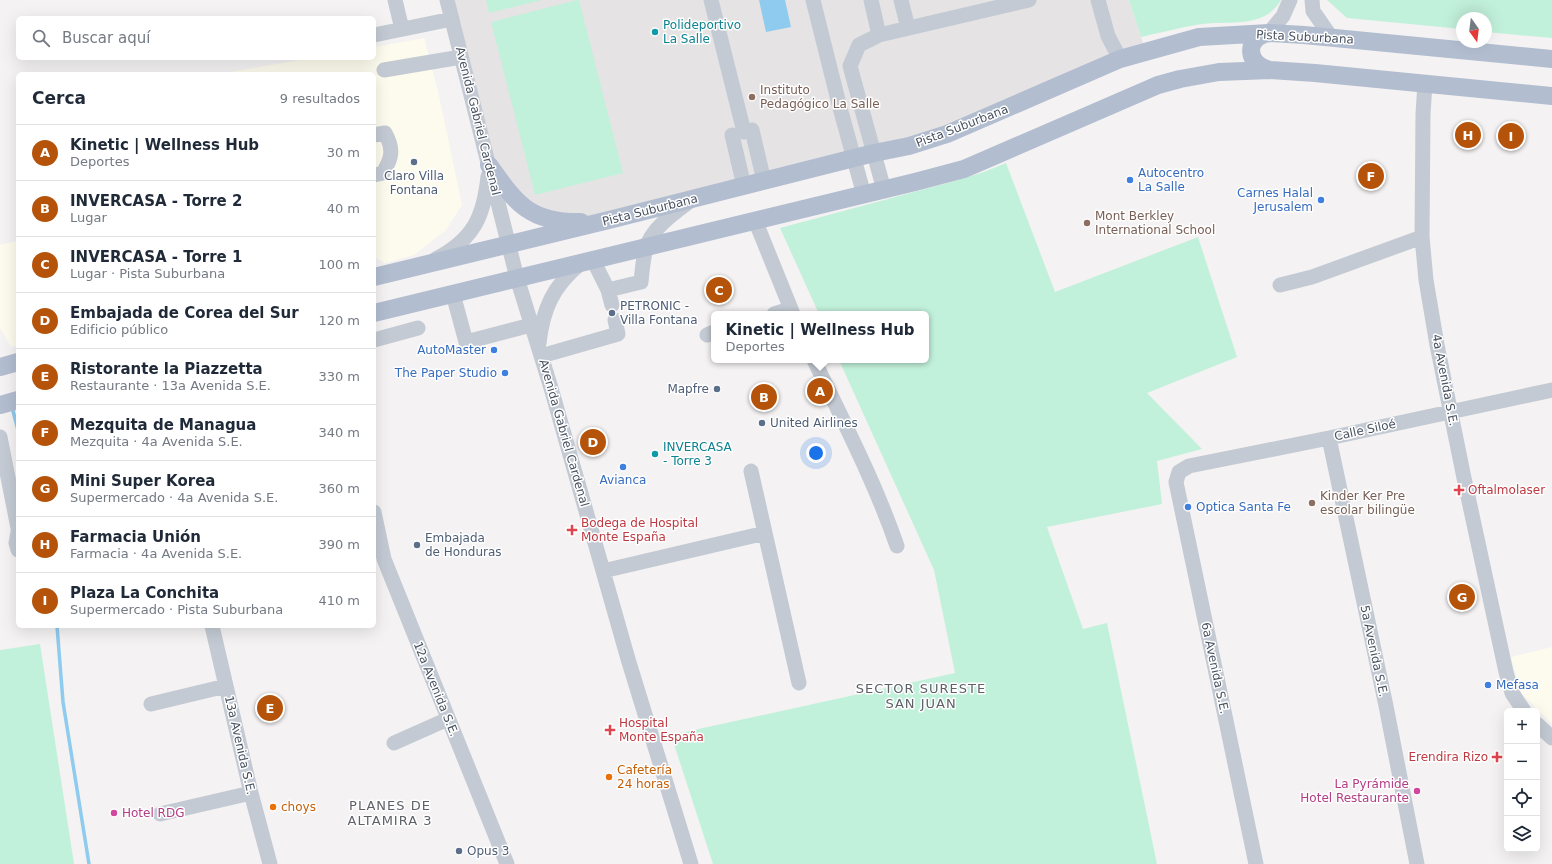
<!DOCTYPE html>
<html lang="es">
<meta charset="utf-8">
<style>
body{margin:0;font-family:"DejaVu Sans",sans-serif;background:#f6f6f7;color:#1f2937}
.controls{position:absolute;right:12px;bottom:12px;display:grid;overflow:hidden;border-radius:6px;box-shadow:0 4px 16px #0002}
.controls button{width:36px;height:36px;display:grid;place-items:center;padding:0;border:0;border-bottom:1px solid #e0e1e3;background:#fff;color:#1f2937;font:20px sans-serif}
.compass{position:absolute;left:1456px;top:12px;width:36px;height:36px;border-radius:50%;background:#fff;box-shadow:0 4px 16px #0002;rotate:166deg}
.you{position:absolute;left:816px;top:453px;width:14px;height:14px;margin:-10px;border:3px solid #fff;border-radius:50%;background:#1a73e8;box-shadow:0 0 0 6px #1a73e833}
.badge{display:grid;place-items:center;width:26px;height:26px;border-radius:50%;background:#b45309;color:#fff;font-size:13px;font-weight:700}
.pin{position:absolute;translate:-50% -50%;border:2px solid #fff;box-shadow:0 1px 4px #0006}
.popup{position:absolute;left:711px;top:311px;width:218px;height:52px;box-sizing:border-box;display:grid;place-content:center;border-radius:6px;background:#fff;filter:drop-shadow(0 1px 3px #0005);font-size:13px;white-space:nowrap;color:#747a83}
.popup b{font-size:15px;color:#1f2937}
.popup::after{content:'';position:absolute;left:50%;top:100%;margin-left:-8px;border:8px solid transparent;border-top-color:#fff}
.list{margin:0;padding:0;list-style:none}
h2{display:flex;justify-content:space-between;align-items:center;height:52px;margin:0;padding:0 16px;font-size:17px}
h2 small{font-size:13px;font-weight:400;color:#747a83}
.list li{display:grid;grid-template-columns:26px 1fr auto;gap:12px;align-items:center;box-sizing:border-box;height:56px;padding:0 16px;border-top:1px solid #e0e1e3}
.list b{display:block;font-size:15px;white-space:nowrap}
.list p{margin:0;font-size:13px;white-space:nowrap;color:#747a83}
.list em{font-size:13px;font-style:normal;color:#747a83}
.icon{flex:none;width:22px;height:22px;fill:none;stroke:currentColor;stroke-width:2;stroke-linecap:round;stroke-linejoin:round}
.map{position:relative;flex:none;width:1552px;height:864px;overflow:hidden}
.search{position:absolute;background:#fff;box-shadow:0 4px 16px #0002;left:16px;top:16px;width:360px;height:44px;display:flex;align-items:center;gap:10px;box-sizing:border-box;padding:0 14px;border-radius:6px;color:#747a83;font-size:15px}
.panel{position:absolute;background:#fff;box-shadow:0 4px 16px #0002;left:16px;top:72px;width:360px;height:556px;border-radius:6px}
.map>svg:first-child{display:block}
.commercial{fill:#fdfbed}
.education{fill:#e5e3e4}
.green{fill:#c2f1db}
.water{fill:#8ecbee}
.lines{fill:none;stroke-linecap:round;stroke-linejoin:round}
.stream{stroke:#8ecbee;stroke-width:3.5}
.minor{stroke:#c3cad3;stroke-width:15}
.major{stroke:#b2bdd0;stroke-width:18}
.culture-dot{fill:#0f9aa8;stroke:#fff;stroke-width:1.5}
.education-dot{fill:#8d6e63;stroke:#fff;stroke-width:1.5}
.service-dot{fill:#5c6f8a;stroke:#fff;stroke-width:1.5}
.shop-dot{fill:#3f7fe0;stroke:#fff;stroke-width:1.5}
.health-dot{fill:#e0444e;stroke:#fff;stroke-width:1.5}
.food-dot{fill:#e8710a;stroke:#fff;stroke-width:1.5}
.hotel-dot{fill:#d1479c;stroke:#fff;stroke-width:1.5}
.labels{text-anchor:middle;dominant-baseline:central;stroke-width:3;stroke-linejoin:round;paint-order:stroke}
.culture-label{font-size:12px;fill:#0d838f;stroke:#fff;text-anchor:start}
.street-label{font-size:12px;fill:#495260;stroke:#fff}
.education-label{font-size:12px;fill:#785e54;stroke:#fff;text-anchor:start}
.shop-label{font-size:12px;fill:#366cbe;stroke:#fff;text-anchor:start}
.service-label{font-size:12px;fill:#4e5e75;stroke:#fff;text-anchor:start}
.health-label{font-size:12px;fill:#be3a42;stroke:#fff;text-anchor:start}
.food-label{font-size:12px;fill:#c56008;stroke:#fff;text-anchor:start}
.hotel-label{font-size:12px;fill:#b23c85;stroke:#fff;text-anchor:end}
.neighbourhood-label{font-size:13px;letter-spacing:1px;fill:#5e6167;stroke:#fff}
</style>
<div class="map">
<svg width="1552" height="864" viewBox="0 0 1552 864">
<rect width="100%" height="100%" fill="#f4f2f2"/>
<path class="commercial" d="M424,38L438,91L462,205L446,230L414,255L385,263L374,257V74H220L310,58H374V47Z
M18,241V346L11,347L0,328V245Z
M1552,647V724L1521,693L1511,657Z"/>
<path class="education" d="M447,0H1129L1146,52L947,134L613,219L546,218L489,165Z"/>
<path class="green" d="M486,0H542L489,13Z
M577,0H579L623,173L535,195L491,22Z
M1129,0H1281C1263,31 1225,19 1196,25C1178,28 1159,33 1141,37Z
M1327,0H1552V38L1486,32V18H1462V29L1347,18Z
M1006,163L1055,292L1198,237L1237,357L1147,393L1202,449L1157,461L1162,504L1047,527L1083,629L1107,623L1157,864H713L671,735L955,673L934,570L839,360H926V314H819L780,228L951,182L984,172Z
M40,644L74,864H0V650Z"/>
<path class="water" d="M759,0H785L791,27L766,32Z"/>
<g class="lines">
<path class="stream" d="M13,411L18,430
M57,626L63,702L89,864"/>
<path class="minor" d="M395,0L402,29
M447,0L517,278L551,388L628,659L691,864
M711,0L744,132
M813,0L840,108L864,195
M871,0L879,35
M901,0L908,28
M1098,0L1108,36L1120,59
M1312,0L1313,11L1331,37
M1269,33L1283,16L1290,0
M374,35L452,19
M384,70L461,57
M1425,83L1423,114L1422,237L1426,280L1437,345L1464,478L1506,672L1512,693L1524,711
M752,130L764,181
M374,135L385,133C394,149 392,158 383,173L374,175
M732,135L744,186
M884,190L850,66L859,45L879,35L1029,0
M755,220L793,314
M436,259C474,239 484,216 488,176
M593,260L608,290L612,305
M1280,285L1312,277L1422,237
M608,290L641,282C642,271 643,259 646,248C652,228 674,213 690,201
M453,294L466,342L531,325
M774,314L790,309
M707,335L714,332
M374,340L418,328
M539,343C543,309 553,286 580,264
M541,356L618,334L615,320
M814,360C843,421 875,482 897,546
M0,437L18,528
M1329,438L1386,706L1417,864
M751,471L799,683
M374,512L384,559L507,864
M18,532L16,543L18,550
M603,571L765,533
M212,626L251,793L270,864
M151,704L226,686
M1537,724L1552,738
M394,743L448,719
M160,814L251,793
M1256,864L1176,482L1179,472L1189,466L1329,438L1552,390"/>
<path class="major" d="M1269,33C1244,38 1246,65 1270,70
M489,165C516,203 529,223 581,222
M374,277L613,219L874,153L909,146L947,134L1120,59L1199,37L1269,33L1304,35L1552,59
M374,313L915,182L964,169L1158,85L1180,79L1219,72L1270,70L1315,73L1552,96
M0,367L18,362
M0,405L18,400"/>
</g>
<g class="culture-dot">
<circle cx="655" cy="32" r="4"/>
<circle cx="655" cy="454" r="4"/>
</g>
<g class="education-dot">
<circle cx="752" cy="97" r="4"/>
<circle cx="1087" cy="223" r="4"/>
<circle cx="1312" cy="503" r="4"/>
</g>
<g class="service-dot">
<circle cx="414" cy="162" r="4"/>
<circle cx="612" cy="313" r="4"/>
<circle cx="717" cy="389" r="4"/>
<circle cx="762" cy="423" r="4"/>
<circle cx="417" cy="545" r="4"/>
<circle cx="459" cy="851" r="4"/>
</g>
<g class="shop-dot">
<circle cx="1130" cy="180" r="4"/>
<circle cx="1321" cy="200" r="4"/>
<circle cx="494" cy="350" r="4"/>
<circle cx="505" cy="373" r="4"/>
<circle cx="623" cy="467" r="4"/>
<circle cx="1188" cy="507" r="4"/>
<circle cx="1488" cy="685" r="4"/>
</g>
<g class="health-dot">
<path d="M1457 484h4v4h4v4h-4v4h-4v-4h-4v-4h4z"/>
<path d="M570 524h4v4h4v4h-4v4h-4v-4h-4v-4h4z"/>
<path d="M608 724h4v4h4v4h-4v4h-4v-4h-4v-4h4z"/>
<path d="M1495 751h4v4h4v4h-4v4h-4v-4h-4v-4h4z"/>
</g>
<g class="food-dot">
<circle cx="609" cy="777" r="4"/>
<circle cx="273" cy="807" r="4"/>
</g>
<g class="hotel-dot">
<circle cx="1417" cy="791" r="4"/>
<circle cx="114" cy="813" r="4"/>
</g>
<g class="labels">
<g class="culture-label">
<text x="663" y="25">Polideportivo<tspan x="663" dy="14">La Salle</tspan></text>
<text x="663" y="447">INVERCASA<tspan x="663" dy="14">- Torre 3</tspan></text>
</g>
<g class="street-label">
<text transform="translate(1305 37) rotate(3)">Pista Suburbana</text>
<text transform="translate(478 121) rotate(76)">Avenida Gabriel Cardenal</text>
<text transform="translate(962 126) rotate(-21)">Pista Suburbana</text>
<text transform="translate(650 210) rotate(-14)">Pista Suburbana</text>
<text transform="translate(1445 380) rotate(79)">4a Avenida S.E.</text>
<text transform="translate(1365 430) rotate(-12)">Calle Siloé</text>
<text transform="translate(564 433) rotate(74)">Avenida Gabriel Cardenal</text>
<text transform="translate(1374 651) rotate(78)">5a Avenida S.E.</text>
<text transform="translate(1215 668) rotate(78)">6a Avenida S.E.</text>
<text transform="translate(436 689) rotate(68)">12a Avenida S.E.</text>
<text transform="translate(240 745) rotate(77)">13a Avenida S.E.</text>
</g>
<g class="education-label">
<text x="760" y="90">Instituto<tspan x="760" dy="14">Pedagógico La Salle</tspan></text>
<text x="1095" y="216">Mont Berkley<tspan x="1095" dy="14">International School</tspan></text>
<text x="1320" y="496">Kinder Ker Pre<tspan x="1320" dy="14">escolar bilingüe</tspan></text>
</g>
<g class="shop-label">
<text x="1138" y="173">Autocentro<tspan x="1138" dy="14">La Salle</tspan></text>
<text x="1313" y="193" text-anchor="end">Carnes Halal<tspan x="1313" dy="14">Jerusalem</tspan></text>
<text x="486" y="350" text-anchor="end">AutoMaster</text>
<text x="497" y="373" text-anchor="end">The Paper Studio</text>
<text x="623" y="480" text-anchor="middle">Avianca</text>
<text x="1196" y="507">Optica Santa Fe</text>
<text x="1496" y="685">Mefasa</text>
</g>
<g class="service-label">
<text x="414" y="176" text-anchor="middle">Claro Villa<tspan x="414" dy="14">Fontana</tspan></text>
<text x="620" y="306">PETRONIC -<tspan x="620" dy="14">Villa Fontana</tspan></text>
<text x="709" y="389" text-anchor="end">Mapfre</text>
<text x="770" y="423">United Airlines</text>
<text x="425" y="538">Embajada<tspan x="425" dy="14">de Honduras</tspan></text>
<text x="467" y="851">Opus 3</text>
</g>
<g class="health-label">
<text x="1468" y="490">Oftalmolaser</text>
<text x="581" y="523">Bodega de Hospital<tspan x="581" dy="14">Monte España</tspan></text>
<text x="619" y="723">Hospital<tspan x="619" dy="14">Monte España</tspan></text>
<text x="1488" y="757" text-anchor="end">Erendira Rizo</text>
</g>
<g class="food-label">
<text x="617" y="770">Cafetería<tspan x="617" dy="14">24 horas</tspan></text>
<text x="281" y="807">choys</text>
</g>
<g class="hotel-label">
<text x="1409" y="784">La Pyrámide<tspan x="1409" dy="14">Hotel Restaurante</tspan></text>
<text x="122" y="813" text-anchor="start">Hotel RDG</text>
</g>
<g class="neighbourhood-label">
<text x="921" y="688">SECTOR SURESTE<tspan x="921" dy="15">SAN JUAN</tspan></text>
<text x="390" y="805">PLANES DE<tspan x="390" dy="15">ALTAMIRA 3</tspan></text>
</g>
</g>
</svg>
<div class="controls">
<button>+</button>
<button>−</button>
<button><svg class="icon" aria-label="locate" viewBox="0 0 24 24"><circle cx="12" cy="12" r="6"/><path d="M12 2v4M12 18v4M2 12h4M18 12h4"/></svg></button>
<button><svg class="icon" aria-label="layers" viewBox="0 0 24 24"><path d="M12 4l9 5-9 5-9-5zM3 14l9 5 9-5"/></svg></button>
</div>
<svg class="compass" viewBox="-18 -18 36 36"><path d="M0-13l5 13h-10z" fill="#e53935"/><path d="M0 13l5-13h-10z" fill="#747a83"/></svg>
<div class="you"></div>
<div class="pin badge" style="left:820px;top:391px">A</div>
<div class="popup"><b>Kinetic | Wellness Hub</b>Deportes</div>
<div class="pin badge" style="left:764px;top:397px">B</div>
<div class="pin badge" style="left:719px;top:290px">C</div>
<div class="pin badge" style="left:593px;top:442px">D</div>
<div class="pin badge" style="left:270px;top:708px">E</div>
<div class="pin badge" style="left:1371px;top:176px">F</div>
<div class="pin badge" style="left:1462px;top:597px">G</div>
<div class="pin badge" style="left:1468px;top:135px">H</div>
<div class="pin badge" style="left:1511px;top:136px">I</div>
<div class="search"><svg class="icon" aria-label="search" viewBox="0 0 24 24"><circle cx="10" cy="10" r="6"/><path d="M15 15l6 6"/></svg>Buscar aquí</div>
<section class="panel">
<h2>Cerca<small>9 resultados</small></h2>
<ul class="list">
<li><span class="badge">A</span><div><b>Kinetic | Wellness Hub</b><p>Deportes</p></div><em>30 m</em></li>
<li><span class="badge">B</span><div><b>INVERCASA - Torre 2</b><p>Lugar</p></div><em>40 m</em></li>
<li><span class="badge">C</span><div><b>INVERCASA - Torre 1</b><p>Lugar · Pista Suburbana</p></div><em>100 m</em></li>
<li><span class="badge">D</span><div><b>Embajada de Corea del Sur</b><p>Edificio público</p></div><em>120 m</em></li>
<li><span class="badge">E</span><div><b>Ristorante la Piazzetta</b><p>Restaurante · 13a Avenida S.E.</p></div><em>330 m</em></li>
<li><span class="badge">F</span><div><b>Mezquita de Managua</b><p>Mezquita · 4a Avenida S.E.</p></div><em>340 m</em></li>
<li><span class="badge">G</span><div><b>Mini Super Korea</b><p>Supermercado · 4a Avenida S.E.</p></div><em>360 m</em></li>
<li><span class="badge">H</span><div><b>Farmacia Unión</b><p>Farmacia · 4a Avenida S.E.</p></div><em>390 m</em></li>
<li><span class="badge">I</span><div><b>Plaza La Conchita</b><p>Supermercado · Pista Suburbana</p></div><em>410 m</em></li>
</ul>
</section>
</div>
